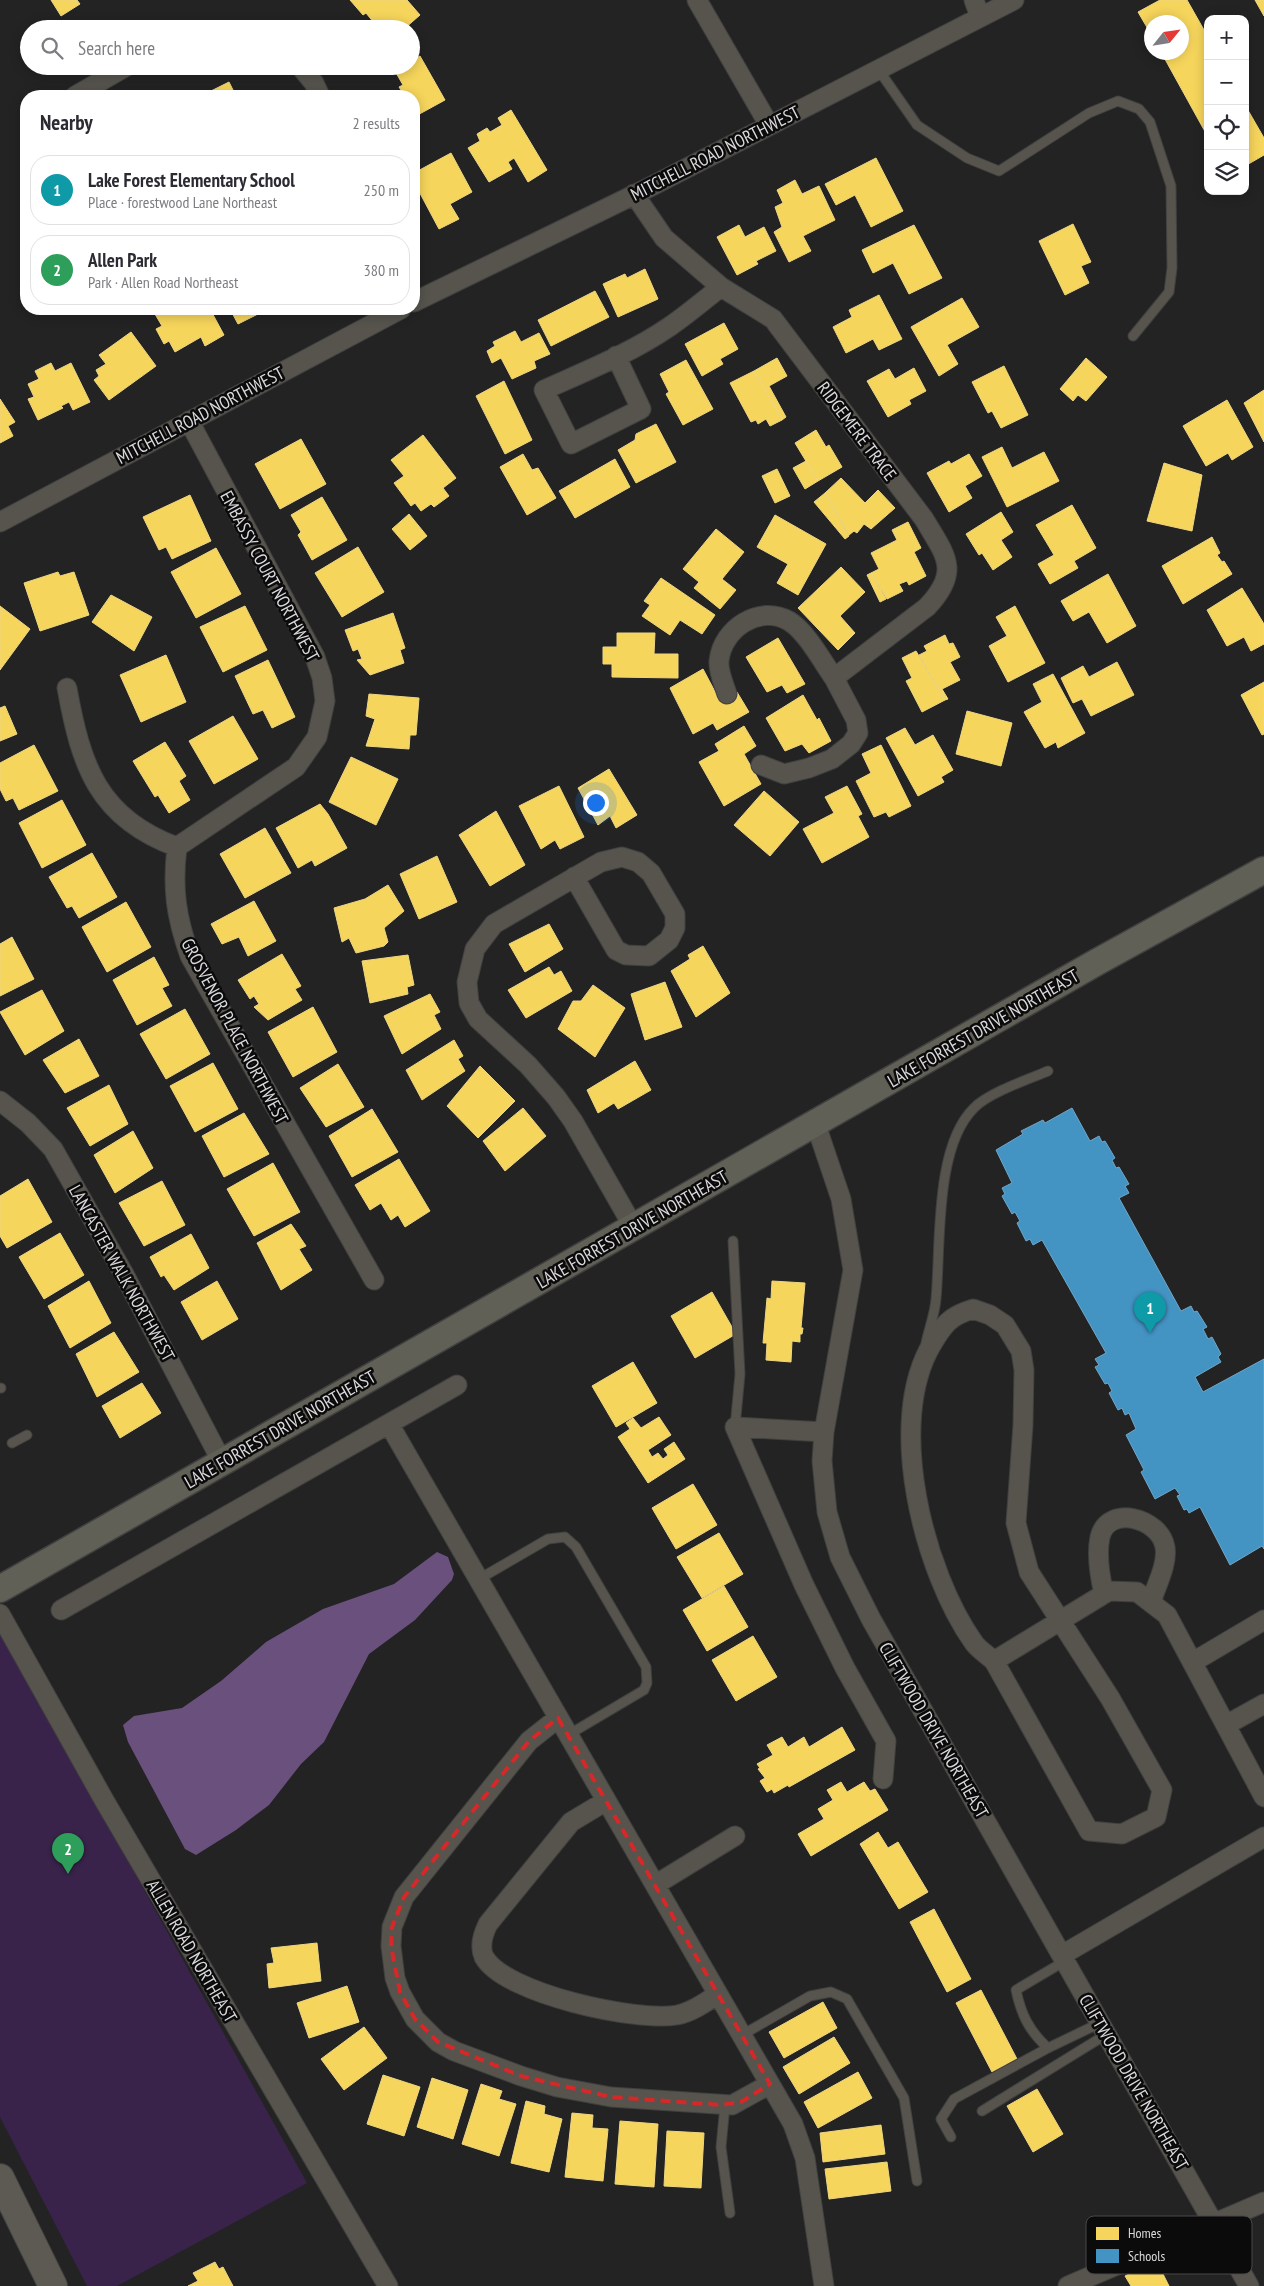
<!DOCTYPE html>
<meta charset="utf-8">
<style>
body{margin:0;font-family:"PT Sans Narrow",sans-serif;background:#f2f2f3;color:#2b2b33}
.controls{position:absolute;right:15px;top:15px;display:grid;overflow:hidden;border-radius:10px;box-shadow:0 2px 12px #0003}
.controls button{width:45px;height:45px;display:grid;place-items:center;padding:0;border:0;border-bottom:1px solid #e1e1e2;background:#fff;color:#2b2b33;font:25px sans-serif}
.compass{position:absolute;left:1144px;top:15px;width:45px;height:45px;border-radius:50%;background:#fff;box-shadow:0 2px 12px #0003;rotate:60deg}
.you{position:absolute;left:595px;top:802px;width:18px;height:18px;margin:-12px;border:4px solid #fff;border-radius:50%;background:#1a73e8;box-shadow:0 0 0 8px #1a73e833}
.badge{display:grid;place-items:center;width:32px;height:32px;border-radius:50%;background:#b45309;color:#fff;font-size:16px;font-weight:700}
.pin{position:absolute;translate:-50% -41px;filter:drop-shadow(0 1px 2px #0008)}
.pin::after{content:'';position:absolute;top:26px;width:18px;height:15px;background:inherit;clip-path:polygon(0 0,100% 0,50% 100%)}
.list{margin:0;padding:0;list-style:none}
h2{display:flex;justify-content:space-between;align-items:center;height:65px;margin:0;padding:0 20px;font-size:21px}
h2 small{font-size:16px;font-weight:400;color:#7c7c81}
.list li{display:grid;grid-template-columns:32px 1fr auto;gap:15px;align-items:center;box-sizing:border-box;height:70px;margin:0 10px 10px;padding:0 10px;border:1px solid #e1e1e2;border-radius:20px}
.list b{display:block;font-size:19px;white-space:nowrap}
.list p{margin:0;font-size:16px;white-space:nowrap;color:#7c7c81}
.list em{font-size:16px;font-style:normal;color:#7c7c81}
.icon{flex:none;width:28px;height:28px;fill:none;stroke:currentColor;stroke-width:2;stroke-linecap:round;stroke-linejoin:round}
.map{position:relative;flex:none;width:1264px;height:2286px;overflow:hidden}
.search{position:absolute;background:#fff;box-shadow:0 2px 12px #0003;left:20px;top:20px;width:400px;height:55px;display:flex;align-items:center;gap:12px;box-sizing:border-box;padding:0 18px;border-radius:28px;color:#7c7c81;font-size:19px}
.panel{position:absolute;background:#fff;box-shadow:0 2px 12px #0003;left:20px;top:90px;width:400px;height:225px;border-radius:20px}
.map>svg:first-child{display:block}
.green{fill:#39234a}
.water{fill:#69507d}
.homes{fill:#f6d55c;stroke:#eed682}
.schools{fill:#4393c3;stroke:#70a8ca}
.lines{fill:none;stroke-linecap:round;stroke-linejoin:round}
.lane-casing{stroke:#404040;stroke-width:11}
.street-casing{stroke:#404040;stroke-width:21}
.secondary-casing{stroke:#404040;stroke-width:29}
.highway-casing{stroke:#404040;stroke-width:30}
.lane{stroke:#56544d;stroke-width:9}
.street{stroke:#56544d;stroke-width:19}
.secondary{stroke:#616057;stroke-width:26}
.highway{stroke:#5c5a52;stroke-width:28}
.marked{fill:none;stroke:#d62828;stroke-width:4;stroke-dasharray:10 6;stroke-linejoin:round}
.labels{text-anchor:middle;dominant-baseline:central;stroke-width:5;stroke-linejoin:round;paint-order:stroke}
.street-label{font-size:18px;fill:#dad9db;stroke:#0c0b0c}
.key{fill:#0c0b0c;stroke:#4a494a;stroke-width:1}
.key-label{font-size:14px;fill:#dad9db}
</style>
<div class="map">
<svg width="1264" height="2286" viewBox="0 0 1264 2286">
<rect width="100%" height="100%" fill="#232323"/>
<path class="green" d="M0,1631L307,2183L117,2286H87L0,2117Z"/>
<path class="water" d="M437,1552L448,1557L454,1574L452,1580L415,1620L369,1654L324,1742L301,1764L269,1805L236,1830L196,1855L185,1849L128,1742L123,1725L134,1716L182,1708L221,1681L266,1642L323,1609L394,1584Z"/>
<path class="homes" d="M51,0H77L80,4L61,16Z
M350,0H407L420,15L404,29H379L366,13L363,15Z
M1160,0H1187L1208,37V137L1161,52H1182V22H1152V36L1138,12Z
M1255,0H1264V16Z
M420,56L445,100L414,117V96H405L399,87L403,85L395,71L403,66H411V61Z
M229,82L236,96H201Z
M1245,105L1264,138V155L1245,166Z
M511,110L547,170L528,182L514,158L508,162L512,169L489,182L468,148L480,141L477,134L487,128L490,132L502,125L498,118Z
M451,153L472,192L450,204L459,219L439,229L414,182V173Z
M876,158L903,211L871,227L855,195L836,205L825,184Z
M795,180L802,194L819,186L835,220L803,236L811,251L789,262L774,232L782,227L775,207L783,203L777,190Z
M1073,224L1091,262L1081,266L1089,283L1065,295L1039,241Z
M739,225L745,237L764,227L776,251L756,261L758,264L737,275L717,237Z
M914,225L942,278L909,294L893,263L873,273L862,250Z
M645,269L658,299L618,317L603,284L625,274L627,278Z
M595,291L609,317L551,346L538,320Z
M879,295L902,339L879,350L873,339L846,353L833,327L852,317L849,310Z
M962,298L979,327L947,345L958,364L939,376L911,327Z
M152,309H210L224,335L205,346L201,337L175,352L169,341L164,344L156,329L162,326Z
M230,309H268L238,324Z
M724,323L738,349L720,359L723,364L702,376L685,344Z
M515,331L521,342L539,333L550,354L534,361L536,368L512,379L501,358L492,363L487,351L495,346L493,342Z
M131,332L156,366L109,400L94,380L99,376L96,370L106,364L99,355Z
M777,358L787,376L769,386L786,417L782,420L754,371Z
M1086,358L1107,377L1086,401L1078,395L1073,401L1060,389Z
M686,360L713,409L683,425L666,394L669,392L660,374Z
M51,363L55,371L71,363L90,402L73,410L69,402L61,406L63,408L38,420L28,399L34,397L28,384L39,379L35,371Z
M1004,366L1028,415L1001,428L992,411L988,413L972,382Z
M914,368L926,391L909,400L911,404L888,417L867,381L889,369L895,379Z
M754,371L782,420L770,426L766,419L758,424L756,420L751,422L730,383Z
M504,381L532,440L505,454L476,396Z
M1264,390V442L1244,403Z
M0,399L15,422L8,426L13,436L0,443Z
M1227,400L1253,447L1232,460L1228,453L1206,466L1183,426Z
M656,424L676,462L636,483L618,450L635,440L636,434Z
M816,430L826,447L829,445L842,467L818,481L795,443Z
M423,435L456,478L443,488L449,496L434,507L431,504L421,511L415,503L411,506L394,483L404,476L391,460Z
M301,439L326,484L280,509L255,464Z
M1002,447L1012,468L1044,452L1059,481L1007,507L982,457Z
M523,454L532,470L538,468L556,498L527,515L500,467Z
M969,454L982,476L965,486L972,498L949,512L927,473L949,461L951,464Z
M615,459L630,487L575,518L559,491Z
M806,461L818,481L805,489L793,468Z
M1164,463L1202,475L1192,531L1147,521Z
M777,469L790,496L775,503L762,476Z
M841,478L865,503L878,490L895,508L871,529L864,524L857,533L854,531L849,535L825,493Z
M825,493L849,536L845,539L814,502Z
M190,495L211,541L172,559L166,547L159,550L143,517Z
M322,497L347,540L312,560L298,535L301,532L291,515Z
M1072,505L1096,548L1074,561L1078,568L1050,584L1038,564L1054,555L1036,525Z
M1001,512L1013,532L1001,540L1012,557L993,570L982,553L979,555L966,534Z
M409,514L427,536L410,550L392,529Z
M775,515L826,544L798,595L777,583L788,564L757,547Z
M908,522L921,548L914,552L926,576L909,585L907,581L899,584L903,591L887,599L871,573L879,569L871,553L897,540L892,530Z
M716,529L744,552L722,579L736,590L720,609L694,588L699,582L683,569Z
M1212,537L1220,553L1217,555L1222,562L1224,561L1232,574L1183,604L1162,566Z
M358,547L384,592L342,617L315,573Z
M216,548L241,594L196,618L171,572Z
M841,567L865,592L840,616L855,633L838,650L798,608Z
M58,572L60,576L74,572L89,615L40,631L24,583Z
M871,573L886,599L880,602L867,575Z
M1108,574L1136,626L1107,643L1089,612L1073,621L1061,601Z
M661,578L715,615L702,634L680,620L670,635L642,616L650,605L644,601Z
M1242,588L1264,624V644L1251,651L1244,637L1227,646L1207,610Z
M111,595L152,617L134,651L92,622Z
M0,606L30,629L0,670Z
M245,606L267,650L223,672L200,627Z
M1015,606L1045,663L1008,682L989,646L1007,636L996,617Z
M393,613L405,648L400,650L404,663L370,675L357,660L362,659L358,649L353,651L345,630Z
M617,633H655L654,654H678V678L612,677V664H603V647H617Z
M945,635L949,644L953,643L960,657L950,662L960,680L942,689L948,699L945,700L919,655L927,651L924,646Z
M778,638L805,684L787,693L782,685L767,692L746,657Z
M916,651L945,700L922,712L906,681L912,678L902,658Z
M166,655L186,702L141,722L120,675Z
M268,660L295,717L272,728L263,710L253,714L235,676Z
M1117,662L1134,695L1091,716L1082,699L1073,703L1061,678L1083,666L1089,677Z
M703,669L720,701L737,692L749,712L717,730L713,723L693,734L670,688Z
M1053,674L1085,733L1058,748L1056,742L1045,748L1024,712L1042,702L1033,684Z
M1264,682V734L1262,735L1241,695Z
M369,694L419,698L416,735H410L409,749L366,746L375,719L366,716Z
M803,695L817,720L819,718L831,741L809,753L802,744L785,751L766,718Z
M5,706L17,734L0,741V708Z
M967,711L1012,723L1001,766L956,754Z
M233,716L258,759L214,784L189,741Z
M744,726L756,746L744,754L761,784L724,806L699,762L719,751L715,744Z
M905,728L915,745L933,735L953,770L941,777L944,782L918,796L886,738Z
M165,742L186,776L179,781L190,800L169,813L158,795L155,797L133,761Z
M34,745L58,791L19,810L13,798L6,801L0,789V763Z
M881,745L911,806L889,817L886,812L874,817L856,781L871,773L862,754Z
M351,757L398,779L376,825L329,802Z
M609,769L637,815L616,828L610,816L598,825L578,788Z
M559,786L584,837L560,849L555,840L541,849L519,806Z
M847,786L862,814L858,816L869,837L822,863L803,829L834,813L825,797Z
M764,791L799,822L770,856L734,825Z
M62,800L86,845L42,868L19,823Z
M320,804L328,814L347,848L315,866L312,860L298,868L276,828Z
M496,811L525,865L490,886L459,835Z
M265,828L291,873L245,898L220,854Z
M92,853L117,897L79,918L72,906L67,908L49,877Z
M437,856L457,902L419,919L400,874Z
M388,885L404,911L384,928L388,942L384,946L356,953L349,938L342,942L334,908L365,899Z
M254,901L276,941L248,956L239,937L222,944L211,924Z
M126,902L151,947L107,972L82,927Z
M549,924L563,949L525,972L509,944Z
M12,937L34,979L0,996V944Z
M703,946L730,993L696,1017L671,971L690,959L688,955Z
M282,954L301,986L295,989L302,1000L268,1020L254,1007L259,1004L254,996L250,999L238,980Z
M408,955L414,985L407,987L408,994L370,1003L362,961Z
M154,957L169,985L162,988L172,1006L137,1025L113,980Z
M549,967L554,975L561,971L572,991L526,1018L508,990Z
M665,982L682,1027L645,1040L631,994Z
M593,985L625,1008L595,1057L558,1029L573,1001H581Z
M42,990L64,1031L25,1055L0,1012Z
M430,994L440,1012L434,1015L441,1029L402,1054L384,1016Z
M313,1007L337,1052L293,1077L268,1032Z
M185,1009L210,1054L166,1079L140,1034Z
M79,1039L99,1076L65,1093L43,1060Z
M454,1040L463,1056L458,1059L465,1071L422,1100L406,1070Z
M635,1061L651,1090L618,1109L614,1103L598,1113L587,1090Z
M213,1063L238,1109L195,1132L170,1086Z
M338,1064L364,1107L326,1127L300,1088Z
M480,1066L515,1101L478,1138L447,1106Z
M109,1085L128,1124L90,1146L67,1108Z
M523,1108L546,1136L505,1171L483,1141Z
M372,1109L398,1152L352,1177L329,1136Z
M244,1113L269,1154L224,1177L202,1136Z
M133,1131L153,1168L115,1193L94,1155Z
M399,1159L430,1211L405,1227L398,1215L391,1220L381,1203L370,1210L355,1185Z
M273,1163L300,1212L254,1236L227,1189Z
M28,1179L52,1222L7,1248L0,1236V1196Z
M162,1181L185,1225L144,1246L119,1203Z
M291,1224L306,1246L299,1249L312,1270L281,1290L257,1243Z
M60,1233L84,1275L44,1299L19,1257Z
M191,1234L209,1268L174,1290L164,1275L161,1277L150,1257Z
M89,1281L111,1323L70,1348L48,1306Z
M217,1281L238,1319L202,1340L181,1302Z
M772,1281L805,1283L801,1328H803L802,1334H800V1342L792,1341L791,1362L766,1360L767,1343H763L767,1298L771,1299Z
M712,1292L736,1334L695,1358L671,1316Z
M114,1332L139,1372L97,1397L76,1354Z
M633,1362L657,1403L616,1427L592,1386Z
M142,1383L161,1413L120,1438L102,1406Z
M659,1417L671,1435L648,1450L652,1457L658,1453L663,1459L668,1455L664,1449L674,1442L685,1459L648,1483L618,1437L630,1429L626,1423L633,1418L641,1428Z
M693,1484L717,1525L676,1549L652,1508Z
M719,1533L743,1574L702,1598L677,1557Z
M724,1586L748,1627L707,1651L683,1610Z
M753,1636L777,1677L736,1701L712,1660Z
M842,1727L855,1750L789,1787L788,1785L774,1793L772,1789L767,1792L760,1781L765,1778L758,1769L760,1768L757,1764L773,1755L767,1745L782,1737L788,1747L804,1737L809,1747Z
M841,1782L847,1792L864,1782L870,1791L875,1789L888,1810L811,1856L798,1834L824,1819L818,1809L833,1800L827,1790Z
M878,1832L888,1848L898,1842L928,1892L899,1909L860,1844Z
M934,1909L971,1979L947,1992L910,1922Z
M317,1943L321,1981L269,1988L267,1964L274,1963L271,1948Z
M347,1986L359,2022L309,2038L297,2003Z
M981,1990L1017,2059L992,2072L956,2003Z
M823,2002L837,2028L784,2058L769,2032Z
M364,2027L387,2058L344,2090L321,2059Z
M834,2037L850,2063L799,2094L783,2067Z
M858,2072L872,2098L818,2128L804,2102Z
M383,2075L420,2087L404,2136L367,2124Z
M432,2078L468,2090L453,2139L417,2127Z
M481,2084L502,2091L499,2099L516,2104L499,2156L462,2144Z
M1037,2089L1063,2134L1033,2152L1007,2106Z
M526,2101L545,2106L544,2114L562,2119L549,2172L511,2163Z
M572,2113L593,2115L592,2128L608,2129L603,2181L565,2177Z
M620,2121L658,2124L654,2187L615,2184Z
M881,2125L885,2154L823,2162L820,2133Z
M667,2131L704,2133L701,2188L664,2186Z
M887,2162L891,2191L829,2199L825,2169Z
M1156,2260L1169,2286H1131L1125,2276Z
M215,2262L219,2269L223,2267L233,2286H188L198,2281L193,2273Z"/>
<path class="schools" d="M1072,1108L1090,1141L1099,1136L1102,1142L1105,1141L1115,1158L1112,1160L1116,1168L1119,1167L1129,1184L1125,1186L1129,1193L1119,1198L1181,1311L1191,1306L1194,1312L1197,1311L1207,1327L1203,1329L1208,1339L1212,1337L1221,1354L1218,1357L1221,1362L1195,1377L1203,1392L1264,1359V1549L1262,1546L1230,1565L1200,1507L1189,1513L1187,1509L1184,1510L1177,1496L1180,1495L1175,1488L1155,1499L1141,1472L1144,1470L1126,1435L1136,1429L1129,1413L1125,1415L1122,1408L1118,1410L1109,1393L1112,1391L1108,1383L1105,1384L1095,1367L1099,1365L1095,1359L1106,1353L1042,1240L1033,1245L1030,1239L1026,1241L1017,1223L1020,1221L1015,1212L1012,1214L1002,1196L1005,1194L1002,1188L1012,1183L996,1150L1023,1134L1021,1131L1043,1120L1045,1123Z"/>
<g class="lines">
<g class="lane-casing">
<path id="lane" d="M878,69L917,125L967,158L999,171L1089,113L1118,101L1139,109L1150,122L1171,186L1172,268L1169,292L1133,336
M733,1241L740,1374L735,1427
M926,1343C929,1329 935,1313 936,1299C941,1246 934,1147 974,1108C988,1093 1029,1079 1048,1071
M0,1388H1
M12,1443L27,1435
M479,1579L548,1539L565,1537L576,1547L646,1667L647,1683L644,1690L568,1735
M1065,1961L1016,1990C1021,2014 1029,2031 1048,2048L1100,2023
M742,2035L810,1996L831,1992L847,1999L904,2098L917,2181
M725,2105L721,2147L730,2213
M982,2111L1107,2034
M951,2137L941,2119L954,2099L1048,2048"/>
</g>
<g class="street-casing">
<path id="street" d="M697,0L769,125
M974,0L980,17
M300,66L314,83L320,96
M75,96L127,66
M634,194L664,238L721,287L773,319L924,519C946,556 961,571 927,607L834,678L856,720L858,733L851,744L832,759L809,768L784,774L761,765
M414,302L648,188L1014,0
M616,356L641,409L571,444L544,390C586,371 631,353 669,327C687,315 704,300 721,287
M0,522L401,309
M67,688C81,766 98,818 177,847
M727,694C724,684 718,672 719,661C722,629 759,604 789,621C806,631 822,661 834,678
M177,847L296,767L317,737L325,701L322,678L315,657L189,421
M177,847C172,888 176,917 190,956L374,1280
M574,877L616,950L626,955L649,956L669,940L675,928V914L651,873L638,862L622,857L601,862L494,924L475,949L467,982L469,1003L478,1019L528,1065L556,1097L573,1121L634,1228
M0,1101L28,1123L53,1149L125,1276L222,1462
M816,1125L841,1199L853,1270L824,1432L822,1461L827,1512L840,1557L871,1619L1249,2286
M973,1309L990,1315L1005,1325L1021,1351L1024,1370L1023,1425L1016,1523L1029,1572L1110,1698L1162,1790L1156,1817L1122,1834L1089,1831L994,1661C988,1655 979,1650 974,1643C924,1573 885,1422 932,1344C944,1324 950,1316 973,1309Z
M389,1424L793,2124L805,2158L824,2286
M824,1432L735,1427L804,1585L845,1668L886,1741L883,1779
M1104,1594C1100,1577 1096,1556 1100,1537C1108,1504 1160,1518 1165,1547C1168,1564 1156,1586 1151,1602
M61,1610L457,1385
M0,1614L104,1800L388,2286
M994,1661L1109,1591L1137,1592L1167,1615L1264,1797
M1193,1662L1264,1620
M558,1718L529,1741L404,1897L392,1927L391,1946L395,1978L400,1992L415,2019L438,2042L454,2051L521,2076L557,2087L611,2097L732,2105L770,2084
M1226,1725L1264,1704
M606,1801L571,1822L488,1924C483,1934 479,1946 484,1957C505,1994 637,2022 677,2015C692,2012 706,2002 718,1994
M655,1885L735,1836
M1062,1955L1264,1837
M1068,2286L1264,2202"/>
</g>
<g class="secondary-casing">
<path id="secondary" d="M0,1589L1097,962L1264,870"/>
</g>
<g class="highway-casing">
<path id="highway" d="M0,2178L53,2286"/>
</g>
<use href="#lane" class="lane"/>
<use href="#street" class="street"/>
<use href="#secondary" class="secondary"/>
<use href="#highway" class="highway"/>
</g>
<path class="marked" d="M558,1718L770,2084L741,2102L721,2105L611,2097L521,2076L438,2042L415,2019L400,1992L391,1946L392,1927L404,1897L529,1741Z"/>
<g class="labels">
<g class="street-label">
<text transform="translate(715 153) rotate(-27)">MITCHELL ROAD NORTHWEST</text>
<text transform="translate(200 415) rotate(-28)">MITCHELL ROAD NORTHWEST</text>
<text transform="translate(857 431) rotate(53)">RIDGEMERE TRACE</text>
<text transform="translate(270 576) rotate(62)">EMBASSY COURT NORTHWEST</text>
<text transform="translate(983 1028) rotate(-30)">LAKE FORREST DRIVE NORTHEAST</text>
<text transform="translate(235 1031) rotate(62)">GROSVENOR PLACE NORTHWEST</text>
<text transform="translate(632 1229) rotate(-30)">LAKE FORREST DRIVE NORTHEAST</text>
<text transform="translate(122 1273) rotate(61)">LANCASTER WALK NORTHWEST</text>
<text transform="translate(280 1429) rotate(-30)">LAKE FORREST DRIVE NORTHEAST</text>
<text transform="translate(934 1730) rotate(60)">CLIFTWOOD DRIVE NORTHEAST</text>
<text transform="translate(192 1951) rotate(60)">ALLEN ROAD NORTHEAST</text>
<text transform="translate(1134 2082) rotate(60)">CLIFTWOOD DRIVE NORTHEAST</text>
</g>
</g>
<rect x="1086" y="2216" width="166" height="58" rx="8" class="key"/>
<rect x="1096" y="2227" width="23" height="13" fill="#f6d55c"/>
<rect x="1096" y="2249" width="23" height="14" fill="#4393c3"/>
<g class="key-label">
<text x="1128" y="2238">Homes</text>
<text x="1128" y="2261">Schools</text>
</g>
</svg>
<div class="controls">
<button>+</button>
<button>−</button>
<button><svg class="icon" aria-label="locate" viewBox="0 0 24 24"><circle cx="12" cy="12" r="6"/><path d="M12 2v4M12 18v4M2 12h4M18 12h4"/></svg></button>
<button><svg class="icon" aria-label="layers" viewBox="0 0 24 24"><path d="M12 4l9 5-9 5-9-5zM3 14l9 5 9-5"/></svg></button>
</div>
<svg class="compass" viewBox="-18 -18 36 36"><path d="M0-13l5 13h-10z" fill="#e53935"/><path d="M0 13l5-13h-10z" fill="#7c7c81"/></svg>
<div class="you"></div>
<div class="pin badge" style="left:1150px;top:1333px;background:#0f9aa8">1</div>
<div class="pin badge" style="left:68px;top:1874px;background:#2e9e5b">2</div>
<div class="search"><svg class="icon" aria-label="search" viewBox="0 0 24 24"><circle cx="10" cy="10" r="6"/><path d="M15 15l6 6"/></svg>Search here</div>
<section class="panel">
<h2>Nearby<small>2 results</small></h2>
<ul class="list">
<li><span class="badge" style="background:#0f9aa8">1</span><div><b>Lake Forest Elementary School</b><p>Place · forestwood Lane Northeast</p></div><em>250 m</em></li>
<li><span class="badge" style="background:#2e9e5b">2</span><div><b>Allen Park</b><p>Park · Allen Road Northeast</p></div><em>380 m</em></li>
</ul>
</section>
</div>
